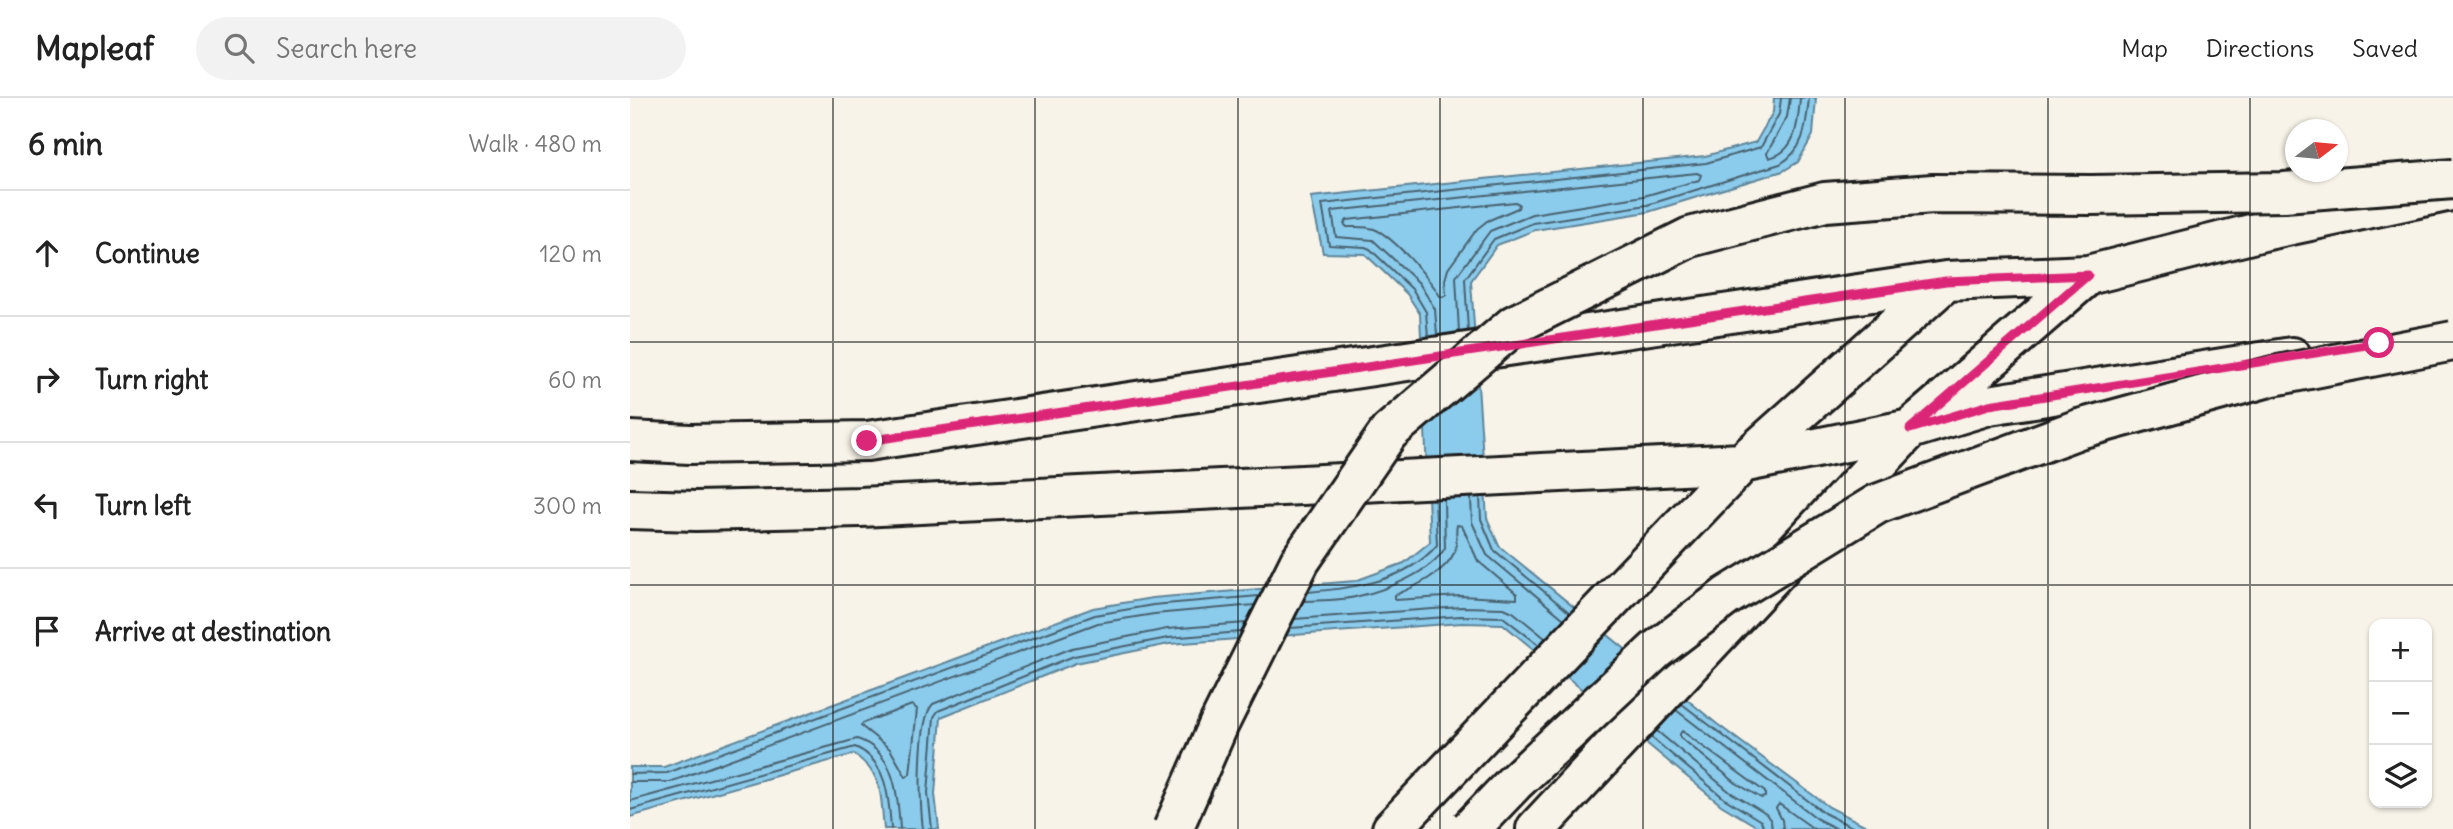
<!DOCTYPE html>
<meta charset="utf-8">
<style>
body{margin:0;font-family:Delius,sans-serif;background:#f2f2f2;color:#222}
.controls{position:absolute;right:21px;bottom:21px;display:grid;overflow:hidden;border-radius:14px;box-shadow:0 2px 5px #0004}
.controls button{width:63px;height:63px;display:grid;place-items:center;padding:0;border:0;border-bottom:2px solid #e0e0e0;background:#fff;color:#222;font:35px sans-serif}
.compass{position:absolute;left:1655px;top:21px;width:63px;height:63px;border-radius:50%;background:#fff;box-shadow:0 2px 5px #0004;rotate:74deg}
.stop{position:absolute;width:21px;height:21px;margin:-16px;border:5px solid #db2777;border-radius:50%;background:#fff}
.stop.end{background:#db2777;border-color:#fff;box-shadow:0 2px 7px #0008}
.list{margin:0;padding:0;list-style:none}
h2{display:flex;justify-content:space-between;align-items:center;height:91px;margin:0;padding:0 28px;font-size:30px}
h2 small{font-size:23px;font-weight:400;color:#767676}
.list li{display:grid;grid-template-columns:46px 1fr auto;gap:21px;align-items:center;box-sizing:border-box;height:126px;padding:0 28px;border-top:2px solid #e0e0e0}
.list b{display:block;font-size:26px;white-space:nowrap}
.list em{font-size:23px;font-style:normal;color:#767676}
.icon{flex:none;width:38px;height:38px;fill:none;stroke:currentColor;stroke-width:2;stroke-linecap:round;stroke-linejoin:round}
.map{position:relative;flex:none;width:1823px;height:731px;overflow:hidden}
header{display:flex;align-items:center;gap:42px;box-sizing:border-box;height:98px;padding:0 35px;background:#fff;border-bottom:2px solid #e0e0e0}
header strong{font-size:33px}
nav{display:flex;gap:38px;margin-inline-start:auto;font-size:24px}
.search{width:490px;height:63px;background:#f2f2f2;display:flex;align-items:center;gap:18px;box-sizing:border-box;padding:0 24px;border-radius:38px;color:#767676;font-size:26px}
main{display:flex}
aside{flex:1;background:#fff}
.map>svg:first-child{display:block}
.water{fill:#8bcbec;stroke:#5f8599;stroke-width:2}
.lines{fill:none;stroke-linecap:round;stroke-linejoin:round}
.shore{stroke:#48626f;stroke-width:2}
.primary-casing{stroke:#1c1c1c;stroke-width:44}
.primary{stroke:#f7f3e8;stroke-width:38}
.highway-bridge-casing{stroke:#1c1c1c;stroke-width:44;stroke-linecap:butt}
.highway-bridge{stroke:#f7f3e8;stroke-width:38}
.route{stroke:#db2777;stroke-width:9}
.grid{fill:none;stroke:#1c1c1c;stroke-width:2;stroke-opacity:0.55}
</style>
<header>
<strong>Mapleaf</strong>
<div class="search"><svg class="icon" aria-label="search" viewBox="0 0 24 24"><circle cx="10" cy="10" r="6"/><path d="M15 15l6 6"/></svg>Search here</div>
<nav><a>Map</a><a>Directions</a><a>Saved</a></nav>
</header>
<main>
<aside>
<h2>6 min<small>Walk · 480 m</small></h2>
<ul class="list">
<li><svg class="icon" aria-label="ahead" viewBox="0 0 24 24"><path d="M12 20V5M6 11l6-6 6 6"/></svg><div><b>Continue</b></div><em>120 m</em></li>
<li><svg class="icon" aria-label="right" viewBox="0 0 24 24"><path d="M7 20v-9h11M14 6l5 5-5 5"/></svg><div><b>Turn right</b></div><em>60 m</em></li>
<li><svg class="icon" aria-label="left" viewBox="0 0 24 24"><path d="M17 20v-9H6M10 6l-5 5 5 5"/></svg><div><b>Turn left</b></div><em>300 m</em></li>
<li><svg class="icon" aria-label="arrive" viewBox="0 0 24 24"><path d="M6 21V4h12l-3 4 3 4H6"/></svg><div><b>Arrive at destination</b></div></li>
</ul>
</aside>
<div class="map">
<svg width="1823" height="731" viewBox="0 0 1823 731">
<rect width="100%" height="100%" fill="#f7f3e8"/>
<filter id="ink" filterUnits="userSpaceOnUse"><feTurbulence type="fractalNoise" baseFrequency=".0143" numOctaves="2"/><feDisplacementMap in="SourceGraphic" scale="14" xChannelSelector="R" yChannelSelector="G"/><feConvolveMatrix kernelMatrix="1 2 1 2 8 2 1 2 1" color-interpolation-filters="sRGB"/></filter>
<g filter="url(#ink)">
<path class="water" d="M1144,0H1186L1183,37L1168,64L1153,73L1018,114L905,132L867,147L841,183L857,420L869,448L1087,626L1199,709L1242,731H1131L1091,707L873,526L832,525L539,546L446,565L311,619L305,696L309,731H254C250,696 255,679 224,656L0,719V669H34L463,510L522,500L725,483L774,465L800,444L790,216L777,196L735,156L693,155L681,99L1075,58L1126,44L1143,14Z"/>
<g class="lines">
<path class="shore" d="M1160,0L1157,19L1137,55L1139,60C1167,54 1168,23 1170,0
M885,104L889,106L888,110L857,123L847,131L818,171L815,182L816,197L813,199L810,198C799,180 763,138 744,131C736,128 725,129 717,129L714,126L717,122Z
M838,233L835,181L864,141L903,125L1017,107L1150,66C1175,52 1176,27 1179,0
M807,237L805,211L789,185L743,142L706,139L702,113L1067,75L1071,77L1069,82L1014,98L902,116L860,133L826,179L829,234
M798,239L796,214L783,192L740,151L735,149L699,147L692,106L1076,65L1131,49L1149,16L1151,0
M850,399L851,421L864,452L940,515
M841,400L842,424L857,457L934,521
M827,427L832,428L848,463L887,496V501L831,498L765,502V497C783,490 816,474 824,455C828,446 825,436 827,427Z
M678,494C723,490 776,484 807,447L805,401
M673,503C691,502 711,503 729,498C756,492 800,475 815,450L814,401
M664,521L831,509L874,510L883,514L915,540
M660,530L831,518L873,519L909,547
M1052,606L1194,715L1226,731
M282,607L287,611L280,676L276,679L260,651L231,628L233,625Z
M1046,612L1189,722L1207,731
M1027,633L1100,694L1136,716L1141,723L1142,731
M1052,633L1135,694V699L1131,700L1106,685L1050,639V636Z
M1021,639L1095,701L1131,723L1134,731
M0,676L37,675L465,517L523,507L629,498
M0,684H40L468,525L524,516L625,507
M0,703L227,641C265,653 268,697 270,731
M0,712L225,649C257,662 259,701 261,731
M293,731C290,707 287,622 303,606L442,550L537,531L616,525
M302,731L298,695L304,619L308,613L444,558L538,540L611,534
M1153,731L1152,722L1146,710L1149,706L1184,731"/>
<g class="primary-casing">
<path id="primary" d="M0,343L60,346L237,343L1316,183L1458,177L1633,133L1821,93
M0,411L66,413L230,409L1112,365L1280,331L1359,307L1662,259
M762,731L1112,365L1316,183
M906,731L1280,331L1458,177"/>
</g>
<use href="#primary" class="primary"/>
<g class="highway-bridge-casing">
<path id="highway-bridge" d="M543,731L589,626L670,463L759,334L884,227L1060,139L1195,104L1303,96L1461,97L1654,94L1823,81
M840,731L884,685L1026,552L1097,498L1247,406L1449,331L1643,278L1823,243"/>
</g>
<use href="#highway-bridge" class="highway-bridge"/>
</g>
</g>
<g class="lines" filter="url(#ink)">
<path class="route" d="M237,343L1316,183L1458,177L1280,331L1359,307L1749,245"/>
</g>
<path class="grid" d="M203,0V731M405,0V731M608,0V731M810,0V731M1013,0V731M1215,0V731M1418,0V731M1620,0V731M0,244H1823M0,487H1823"/>
</svg>
<div class="controls">
<button>+</button>
<button>−</button>
<button><svg class="icon" aria-label="layers" viewBox="0 0 24 24"><path d="M12 4l9 5-9 5-9-5zM3 14l9 5 9-5"/></svg></button>
</div>
<svg class="compass" viewBox="-18 -18 36 36"><path d="M0-13l5 13h-10z" fill="#e53935"/><path d="M0 13l5-13h-10z" fill="#767676"/></svg>
<div class="stop" style="left:1749px;top:245px"></div>
<div class="stop end" style="left:237px;top:343px"></div>
</div>
</main>
